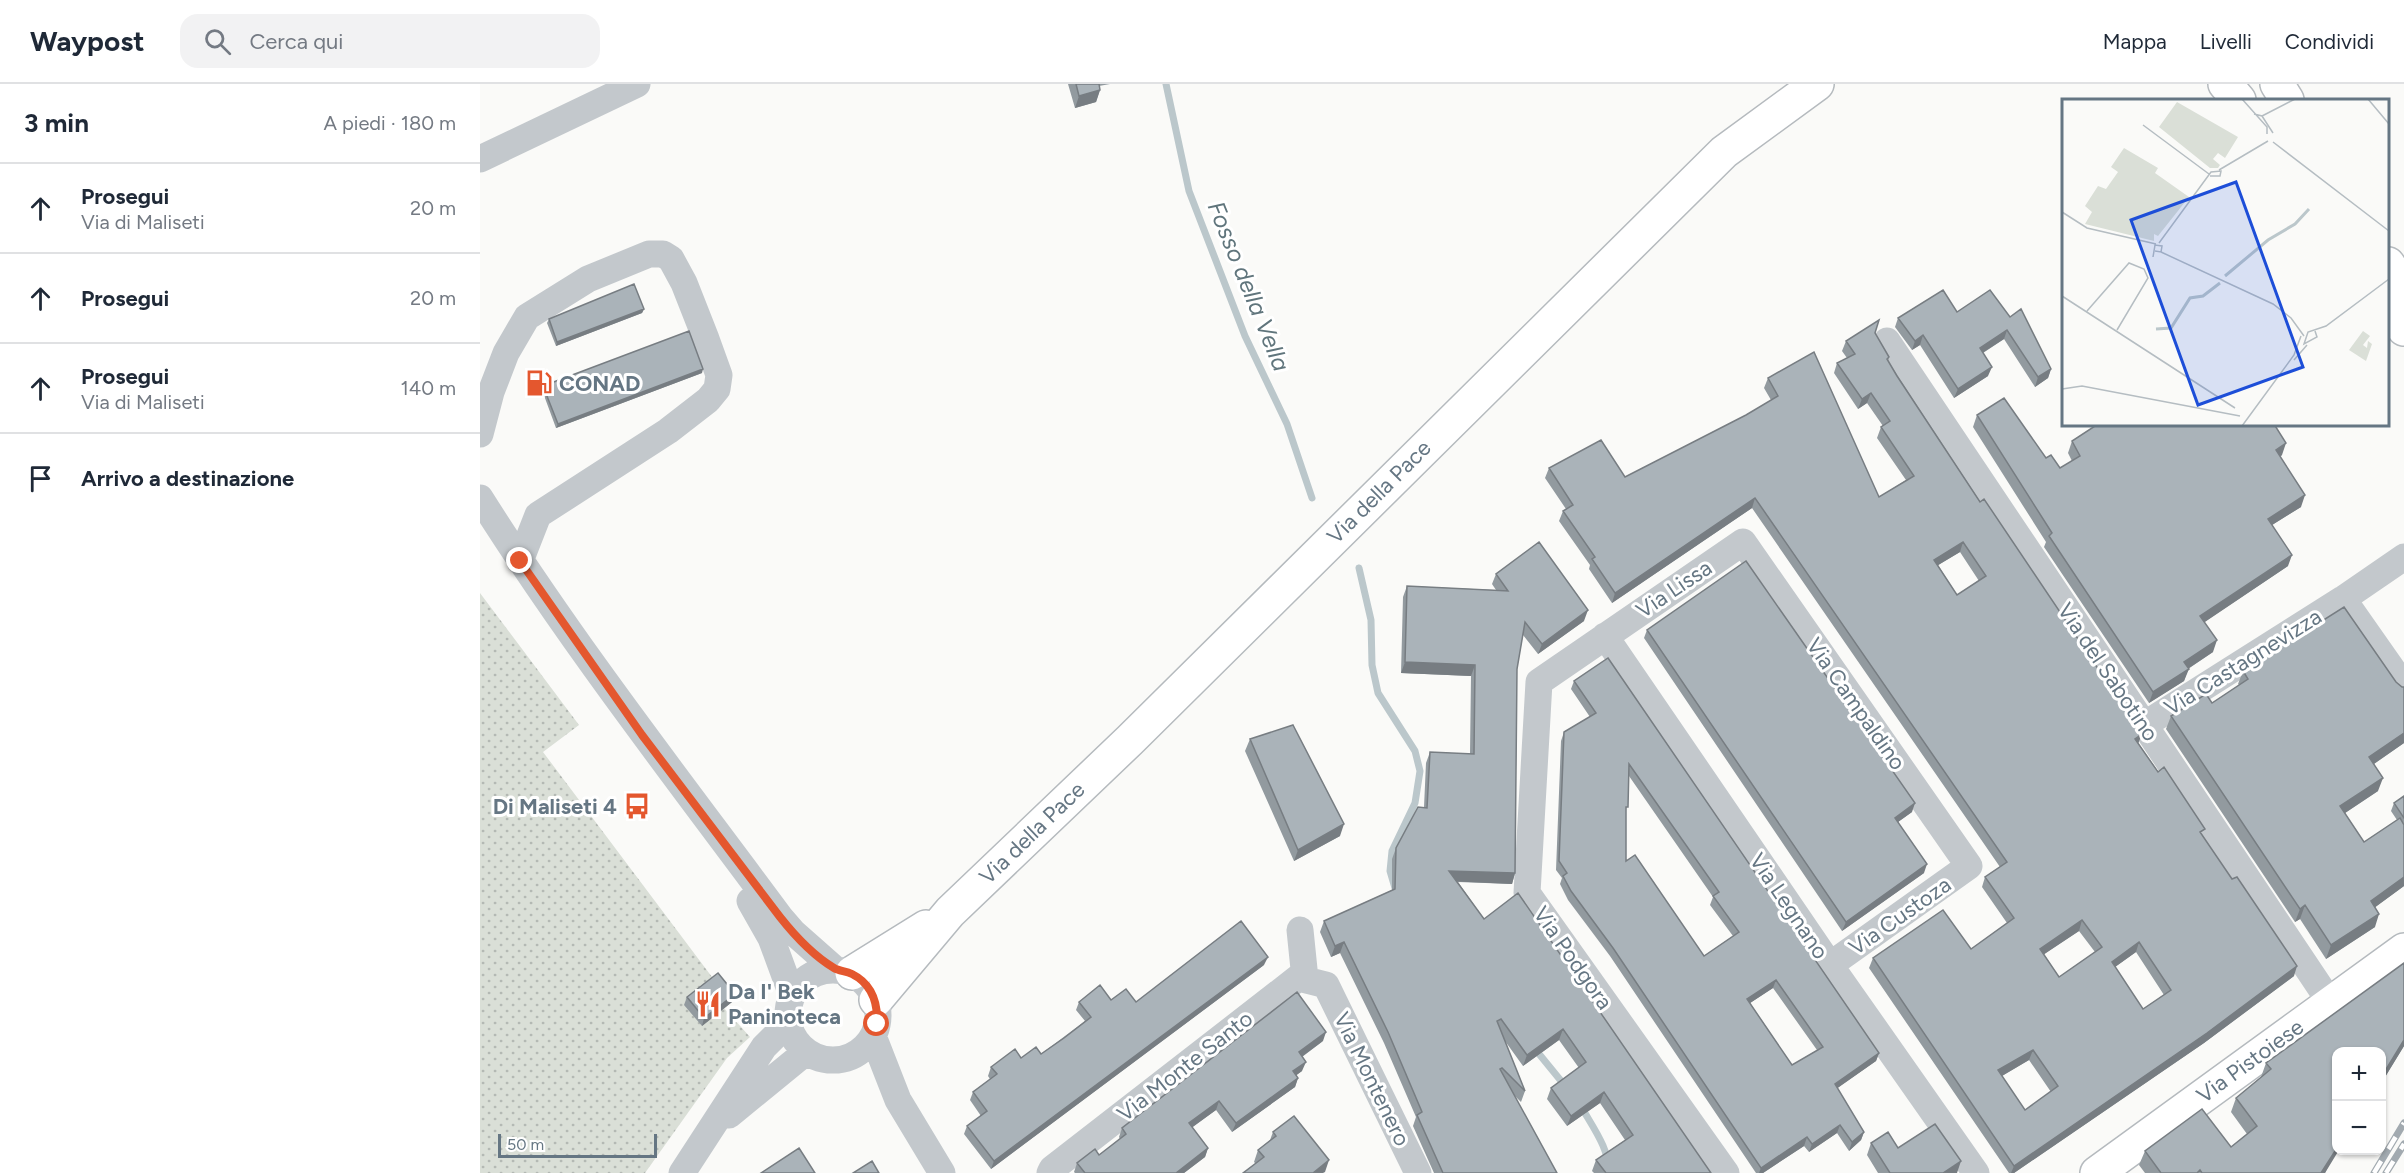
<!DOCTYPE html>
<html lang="it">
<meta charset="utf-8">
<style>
body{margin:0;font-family:Figtree,sans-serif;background:#f2f2f3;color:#1f2937}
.controls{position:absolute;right:18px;bottom:18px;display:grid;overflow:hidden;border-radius:12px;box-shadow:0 2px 4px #0004}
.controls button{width:54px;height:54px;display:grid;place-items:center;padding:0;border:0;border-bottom:2px solid #e0e1e3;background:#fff;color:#1f2937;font:30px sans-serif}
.scale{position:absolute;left:18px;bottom:15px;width:159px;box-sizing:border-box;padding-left:6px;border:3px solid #657683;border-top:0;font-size:16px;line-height:21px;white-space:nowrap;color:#657683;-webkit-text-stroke:4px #fff;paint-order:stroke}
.stop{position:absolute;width:18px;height:18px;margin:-14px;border:4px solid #e4572e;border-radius:50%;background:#fff}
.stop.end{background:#e4572e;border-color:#fff;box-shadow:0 2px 6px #0008}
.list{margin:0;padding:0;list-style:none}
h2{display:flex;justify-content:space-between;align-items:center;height:78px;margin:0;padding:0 24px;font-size:26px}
h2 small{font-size:20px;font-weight:400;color:#747a83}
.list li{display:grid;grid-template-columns:39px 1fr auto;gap:18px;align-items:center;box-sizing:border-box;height:90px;padding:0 24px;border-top:2px solid #e0e1e3}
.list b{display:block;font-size:22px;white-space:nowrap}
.list p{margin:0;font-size:20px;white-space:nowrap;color:#747a83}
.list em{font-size:20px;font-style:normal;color:#747a83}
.icon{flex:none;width:33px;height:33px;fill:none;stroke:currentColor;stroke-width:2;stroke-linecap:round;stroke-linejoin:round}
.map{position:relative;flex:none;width:1924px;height:1089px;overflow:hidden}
header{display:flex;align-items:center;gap:36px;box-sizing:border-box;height:84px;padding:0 30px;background:#fff;border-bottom:2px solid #e0e1e3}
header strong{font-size:28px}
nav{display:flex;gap:33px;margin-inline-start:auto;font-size:21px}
.search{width:420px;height:54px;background:#f2f2f3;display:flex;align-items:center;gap:15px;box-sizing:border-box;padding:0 21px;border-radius:18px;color:#747a83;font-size:22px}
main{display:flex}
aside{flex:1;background:#fff}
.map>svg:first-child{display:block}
.green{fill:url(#green-dots)}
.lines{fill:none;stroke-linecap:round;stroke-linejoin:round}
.stream{stroke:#bbc7cb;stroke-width:7}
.major-casing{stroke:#b5babe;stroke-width:36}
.minor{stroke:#c3c8cc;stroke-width:27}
.major{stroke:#fff;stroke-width:33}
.rail-casing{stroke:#a2aab0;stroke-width:7}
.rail{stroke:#fff;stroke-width:4.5;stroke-dasharray:14;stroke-linecap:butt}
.wall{fill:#929a9f;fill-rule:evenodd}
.shaded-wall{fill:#777d82}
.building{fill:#aab3b9;stroke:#777d82;stroke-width:1.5;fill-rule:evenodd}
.route{stroke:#e4572e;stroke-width:8}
.labels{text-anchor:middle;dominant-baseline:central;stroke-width:6;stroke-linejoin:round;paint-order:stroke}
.poi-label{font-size:22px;font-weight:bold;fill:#657683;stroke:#fff;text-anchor:start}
.street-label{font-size:22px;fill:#657683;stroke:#fff}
.water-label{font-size:24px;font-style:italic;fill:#60757c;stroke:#fff}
.inset-river{fill:none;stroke:#bbc7cb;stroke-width:3}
.inset-road{fill:none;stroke:#b5bdc2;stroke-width:1.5}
.view{fill:#1d4ed8;fill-opacity:0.15;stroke:#1d4ed8;stroke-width:3}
.inset-edge{fill:none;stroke:#657683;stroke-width:3}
</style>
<header>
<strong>Waypost</strong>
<div class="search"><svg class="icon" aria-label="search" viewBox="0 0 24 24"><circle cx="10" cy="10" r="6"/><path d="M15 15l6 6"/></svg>Cerca qui</div>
<nav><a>Mappa</a><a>Livelli</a><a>Condividi</a></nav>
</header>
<main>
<aside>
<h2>3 min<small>A piedi · 180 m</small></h2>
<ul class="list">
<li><svg class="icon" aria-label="ahead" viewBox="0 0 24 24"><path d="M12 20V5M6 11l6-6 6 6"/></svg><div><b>Prosegui</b><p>Via di Maliseti</p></div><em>20 m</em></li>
<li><svg class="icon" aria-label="ahead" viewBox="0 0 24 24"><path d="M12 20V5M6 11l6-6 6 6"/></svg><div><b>Prosegui</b></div><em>20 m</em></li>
<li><svg class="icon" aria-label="ahead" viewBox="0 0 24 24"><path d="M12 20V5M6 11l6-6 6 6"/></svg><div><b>Prosegui</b><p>Via di Maliseti</p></div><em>140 m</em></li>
<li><svg class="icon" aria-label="arrive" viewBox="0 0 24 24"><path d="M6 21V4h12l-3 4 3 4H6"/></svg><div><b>Arrivo a destinazione</b></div></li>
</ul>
</aside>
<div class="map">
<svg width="1924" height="1089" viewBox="0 0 1924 1089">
<defs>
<pattern id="green-dots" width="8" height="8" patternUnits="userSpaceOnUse" patternTransform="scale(1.5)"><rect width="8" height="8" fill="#dadfd7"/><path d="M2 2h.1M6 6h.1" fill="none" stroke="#b4b9b4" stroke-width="1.8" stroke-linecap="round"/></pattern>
</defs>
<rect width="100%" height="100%" fill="#fafaf8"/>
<path class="green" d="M0,509L99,641L63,668L235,897L244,924L270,953L247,974L165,1089H0Z"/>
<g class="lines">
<path class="stream" d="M686,0L709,107L765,252L807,340L832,414
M879,484L891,536L892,581L898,609L935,667L940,687L935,719L912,767L910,787L915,804
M1055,965L1086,1003
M1102,1024C1112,1042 1131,1067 1128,1089"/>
<g class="major-casing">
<path id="major" d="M1745,0L1759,16
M1797,0L1807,16
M1908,180L1924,204
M1908,221L1924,245
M372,889L446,843
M396,916L470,828L650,656L1244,68L1337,0
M1617,1089L1924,866"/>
</g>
<path class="minor" d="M0,75L157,0
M1407,257L1850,918
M0,350L11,308L26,269L47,233L108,195L169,170H183L191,175L204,199L226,255L239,291L237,305L228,316L188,347L58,431L40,477
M0,414C93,561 197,694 300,833L313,848L356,886
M1863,515L1924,602
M1125,552L1350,881L1496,1089
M1664,641L1863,515L1924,473
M270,817L291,854L312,911
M820,846L825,895
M308 931a45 45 0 1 1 90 0a45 45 0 1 1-90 0Z
M393,952L418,1016L462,1089
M249,1031L326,968
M202,1089L284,963L308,939
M570,1089L572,1085L818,894L846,901L938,1089
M1246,1089L1047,809L1059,598L1263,458L1489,782L1350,881"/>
<use href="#major" class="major"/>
<g class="rail-casing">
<path id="rail" d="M1894,1089L1924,1039
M1906,1089L1924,1060"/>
</g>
<use href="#rail" class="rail"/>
</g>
<path class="wall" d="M588,0H630L619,2L620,6L616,18L595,24Z
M164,225L162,229L76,262L67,239L69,235Z
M1477,228L1530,233L1571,285L1568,294L1555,303L1524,255L1503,269L1508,292L1474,314L1440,261L1432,266L1415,243L1418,234Z
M1395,249L1409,273L1408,277L1659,660L1723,752L1814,892L1724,959L1534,1089H1529L1389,884L1393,874L1491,865L1527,839L1502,803L1505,793L1520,783L1272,424L1132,519L1109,485L1110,481L1079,437L1083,427L1086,425L1065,394L1069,384L1145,393L1266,331L1291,316L1284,304L1288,294L1399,413L1426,396L1397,354L1401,343L1403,342L1387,319L1378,325L1354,289L1357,279L1367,274L1362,267L1366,257ZM1480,468L1499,497L1477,511L1458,481ZM1599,847L1615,868L1579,893L1564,870ZM1656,868L1684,911L1663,925L1635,883ZM1549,976L1571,1008L1545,1026L1522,992Z
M222,289L76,344L62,306L63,302Z
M1497,331L1566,374L1580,384L1592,377L1588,369L1592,357L1802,371L1800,373L1821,423L1792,441L1808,482L1724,538L1733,568L1708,585L1704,597L1669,619L1564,463L1566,458L1493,343Z
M1016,490L1104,537L1058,570L1043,551L1037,585L1035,789L1032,800L978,798L1004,835L1231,1089H1114L1112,1087L1116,1076L1145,1056L1120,1019L1087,1042L1067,1015L1071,1004L1099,984L1079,956L1043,982L1025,957L1045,1007L1041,1018L1034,1011L1077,1089H954L933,1042L936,1033L904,959L860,869L851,873L840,848L844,837L912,806V775L916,764L944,723L946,679L950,668L990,670L991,592L921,589L923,513L927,502L1016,506L1012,500Z
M1167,546L1432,728L1418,738L1444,789L1362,847L1164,554Z
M1763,587L1916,598L1922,603H1924V659L1894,680L1898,707L1865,729L1884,758L1917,736L1911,727L1914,719L1924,712V802L1895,823V843L1846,875L1820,835L1815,838L1686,645L1691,632L1732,619L1759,601L1758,600Z
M1094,597L1399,969L1396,977L1357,1004L1384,1048L1381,1056L1369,1067L1357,1049L1329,1068L1324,1062L1283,1089H1276L1130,872L1088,816L1080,800L1082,794L1076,786L1081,657L1084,648L1110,633L1091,605ZM1149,692L1233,813L1230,821L1253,852L1224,872L1146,777V727ZM1293,904L1337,966L1312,981L1270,919Z
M770,655L860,752L814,777L765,667Z
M1924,879V962L1902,998V968L1845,1089H1665L1659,1081L1665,1067L1751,1063L1767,1050L1751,1028L1756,1014L1781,993L1786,979Z
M784,881L511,1085L484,1050L487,1042L501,1032L490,1016L493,1008L510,995L508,992L511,983L561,970L605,937L596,926L599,918L631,916L656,918Z
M255,910L252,918L222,942L204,921L207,913Z
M843,957L822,973V987L816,991L818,994L815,1003L752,1048L736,1026L712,1043L728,1064L725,1073L704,1089H595L594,1088L597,1079L619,1071L640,1055L639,1053L642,1044Z
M793,1048L845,1088L775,1079L774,1078L778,1066L790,1056Z
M1391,1059L1418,1064L1477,1089H1398L1387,1071Z"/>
<path class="shaded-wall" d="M620,6L616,18L595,24L599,12Z
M164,225L162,229L76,262L77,258Z
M1527,246L1524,255L1496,273L1500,264Z
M1443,251L1440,261L1432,266L1435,257Z
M1512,283L1508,292L1474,314L1478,305Z
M223,285L222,289L76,344L78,340Z
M1571,285L1568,294L1555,303L1558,293Z
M1391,309L1387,319L1378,325L1382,315Z
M1806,359L1802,371L1791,378L1796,366Z
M1825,411L1821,423L1784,446L1788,435Z
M1275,414L1272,424L1132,519L1135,509Z
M1483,458L1480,468L1450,486L1454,476Z
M1812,471L1808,482L1716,544L1720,532Z
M1108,526L1104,537L1058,570L1062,560Z
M1737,556L1733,568L1700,590L1704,578Z
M925,578L995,581L991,592L921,589Z
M1709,585L1704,597L1669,619L1673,608Z
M1924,649V659L1885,686L1889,673Z
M1662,650L1658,660L1655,655Z
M1903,694L1898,707L1856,735L1860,722Z
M1435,719L1432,728L1411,743L1415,734Z
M864,740L860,752L814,777L818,766Z
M1447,780L1444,789L1362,847L1366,838Z
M969,787L1035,789L1032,800L966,797Z
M1924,793V802L1886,830L1891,817Z
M1825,821L1820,835L1815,838L1820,825Z
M1899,830L1895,843L1846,875L1851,861Z
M1602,836L1599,847L1557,875L1560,865Z
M864,858L860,869L851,873L855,862Z
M1659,858L1656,868L1628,888L1632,878Z
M788,873L784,881L511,1085L514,1077Z
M1817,882L1814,892L1724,959L1534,1089H1531L1534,1082Z
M1296,896L1293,904L1264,923L1267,915Z
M255,910L252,918L222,942L224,934Z
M1083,945L1079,956L1043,982L1047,971Z
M846,948L843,957L816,977L819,968Z
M1924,956V962L1902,998V992Z
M1553,966L1549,976L1515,996L1518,986Z
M1399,969L1396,977L1352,1008L1355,1000Z
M826,978L822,987L810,996L813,987Z
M818,994L815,1003L752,1048L756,1039Z
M1124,1008L1120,1019L1087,1042L1091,1032Z
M739,1017L736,1026L706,1048L709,1039Z
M1360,1041L1357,1049L1329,1068L1332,1060Z
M1384,1048L1381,1056L1369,1067L1372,1058Z
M1327,1053L1324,1062L1283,1089H1279L1281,1084Z
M728,1064L725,1073L704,1089H696Z
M1857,1064V1066H1859L1845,1089H1841Z
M849,1076L845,1088L843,1089H833Z
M1481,1077L1477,1089H1463Z"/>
<path class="building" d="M596,0H619L620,6L599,12Z
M154,200L164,225L77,258L69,235Z
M1463,206L1477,228L1510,206L1530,233L1541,225L1571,285L1558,293L1527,246L1500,264L1512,283L1478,305L1443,251L1435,257L1418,234Z
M1399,236L1395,249L1409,273L1407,275L1417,292L1500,418L1504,415L1662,650L1655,655L1678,688L1684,683L1725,745L1720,748L1752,795L1757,793L1817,882L1727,949L1534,1082L1393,874L1463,826L1491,865L1534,834L1505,793L1527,778L1275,414L1135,509L1112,475L1115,473L1083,427L1093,421L1069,384L1121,356L1145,393L1266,331L1298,312L1288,294L1334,268L1399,413L1434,392L1401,343L1410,337L1391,309L1382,315L1357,279L1375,270L1366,257ZM1483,458L1506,492L1477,511L1454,476ZM1602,836L1622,863L1579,893L1560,865ZM1659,858L1691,906L1663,925L1632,878ZM1553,966L1578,1002L1545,1026L1518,986Z
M209,247L223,285L78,340L63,302Z
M1524,314L1566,374L1571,371L1580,384L1600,372L1592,357L1618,340H1794L1806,359L1796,366L1825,411L1788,435L1812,471L1720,532L1737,556L1704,578L1709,585L1673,608L1569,452L1572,449L1497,331Z
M1059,458L1108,526L1062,560L1045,538L1037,585L1035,789L969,787L1004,835L1038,809L1231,1089H1126L1116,1076L1153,1051L1124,1008L1091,1032L1071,1004L1106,978L1083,945L1047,971L1021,935L1017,937L1045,1007L1022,984L1020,985L1077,1089H963L937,1031L942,1028L908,948L864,858L855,862L844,837L915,805L916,764L938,723L947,724L950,668L994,670L995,581L925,578L927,502L1028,507L1016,490Z
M1266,477L1435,719L1415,734L1447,780L1366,838L1167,546Z
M1864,523L1916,598L1922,603H1924V649L1889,673L1903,694L1860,722L1884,758L1920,734L1924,741V793L1891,817L1899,830L1851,861L1825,821L1820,825L1691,632L1726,610L1732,619L1768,595L1763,587Z
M1128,574L1399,969L1355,1000L1384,1048L1372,1058L1360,1041L1332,1060L1327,1053L1281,1084L1133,864L1091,807L1083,792L1087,789L1079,777L1084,648L1116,629L1094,597ZM1149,680L1239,808L1233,812L1259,848L1224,872L1155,771L1146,777V723H1148ZM1296,896L1343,963L1312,981L1267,915Z
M813,641L864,740L818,766L770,655Z
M1924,712V734L1914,719Z
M761,837L788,873L514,1077L487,1042L507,1027L493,1008L517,990L511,983L535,965L541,974L556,963L561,970L584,954L611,933L599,918L620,901L631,916L646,905L656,918Z
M1924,879V956L1902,992V968H1857V1064L1841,1089H1722L1720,1086L1717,1089H1681L1665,1067L1722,1025L1751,1063L1777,1042L1756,1014L1791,985L1786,979Z
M238,889L255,910L224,934L207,913Z
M817,908L846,948L819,968L826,978L813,987L818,994L756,1039L739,1017L709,1039L728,1064L696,1089H605L597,1079L615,1065L619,1071L646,1050L642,1044Z
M814,1032L849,1076L833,1089H763L784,1073L778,1066L796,1052L793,1048Z
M1455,1040L1481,1077L1463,1089H1410L1391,1059L1408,1048L1418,1064Z
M319,1064L335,1089H281Z
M392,1077L399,1089H373Z"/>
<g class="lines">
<path class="route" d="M40,477L162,651L300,833C315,852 334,872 354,884C359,887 366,887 372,890C392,900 398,919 397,940"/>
</g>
<defs>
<g id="fuel-bare" transform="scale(2.07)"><path d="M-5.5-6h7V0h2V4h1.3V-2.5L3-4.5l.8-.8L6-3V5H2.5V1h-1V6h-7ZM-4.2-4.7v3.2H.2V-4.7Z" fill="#e4572e" stroke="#fff" stroke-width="2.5" paint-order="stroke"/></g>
<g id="bus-bare" transform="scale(2.07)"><path d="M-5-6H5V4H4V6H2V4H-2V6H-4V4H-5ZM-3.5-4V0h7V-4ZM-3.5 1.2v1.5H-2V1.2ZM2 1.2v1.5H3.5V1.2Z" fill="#e4572e" stroke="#fff" stroke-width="2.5" paint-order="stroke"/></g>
<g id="restaurant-bare" transform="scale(2.07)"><path d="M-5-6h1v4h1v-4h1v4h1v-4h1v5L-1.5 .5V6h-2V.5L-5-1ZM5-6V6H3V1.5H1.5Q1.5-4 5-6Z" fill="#e4572e" stroke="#fff" stroke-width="2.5" paint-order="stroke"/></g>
</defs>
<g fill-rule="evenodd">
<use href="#fuel-bare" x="59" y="299"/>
<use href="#bus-bare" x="157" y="722"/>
<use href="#restaurant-bare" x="228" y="920"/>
</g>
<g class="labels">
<g class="poi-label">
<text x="79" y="299">CONAD</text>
<text x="137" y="722" text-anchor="end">Di Maliseti 4</text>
<text x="248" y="907">Da I' Bek<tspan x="248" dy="25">Paninoteca</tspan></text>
</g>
<g class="street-label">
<text transform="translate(899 408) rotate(-45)">Via della Pace</text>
<text transform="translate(1194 505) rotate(-34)">Via Lissa</text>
<text transform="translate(1763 578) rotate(-32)">Via Castagnevizza</text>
<text transform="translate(1628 588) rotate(56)">Via del Sabotino</text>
<text transform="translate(1376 620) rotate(55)">Via Campaldino</text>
<text transform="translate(552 749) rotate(-44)">Via della Pace</text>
<text transform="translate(1309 822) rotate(56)">Via Legnano</text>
<text transform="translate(1420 832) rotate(-35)">Via Custoza</text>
<text transform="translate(1093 874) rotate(55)">Via Podgora</text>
<text transform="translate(1770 977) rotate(-36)">Via Pistoiese</text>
<text transform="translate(705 982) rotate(-38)">Via Monte Santo</text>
<text transform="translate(892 995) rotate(64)">Via Montenero</text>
</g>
<g class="water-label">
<text transform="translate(769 202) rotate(68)">Fosso della Vella</text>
</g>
</g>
<g transform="translate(1582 15)">
<rect width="327" height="327" fill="#fafaf8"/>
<path d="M115,3L176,38L163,59L156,54L151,60L158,66L156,69H148L97,28ZM62,49L96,69L93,74L127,98L96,137L92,135V142L23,125L30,113L23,107L36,87L44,90L56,73L49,68ZM301,232L308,237L301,246L305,249L306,242L310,245L304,262L287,251Z" fill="#dadfd7"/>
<path d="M149 42a8 8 0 1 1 16 0a8 8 0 1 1-16 0Z" fill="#dadfd7"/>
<path class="inset-river" d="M163,177L206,141L233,125L247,110M94,230L109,229L128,199L141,197L158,184"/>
<path class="inset-road" d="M180,0L205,28V35M306,0L327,25M192,15L200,17L211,34M200,17L233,0M81,26L147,75M211,43L327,132M157,71L206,42M0,113L25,129L94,145M97,144L149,73L159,72L158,77H148M99,153L211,205L229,219L242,237M91,158L93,146L100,147L99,153L93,152M0,197L173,309M25,212L67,164L82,170L86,179L55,231M253,232L255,238L242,245L246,233L264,227L327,180M232,261L245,246M0,290L20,287L178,317M180,327L232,256L239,237"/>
<path class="view" d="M174,83L241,268L136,306L69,121Z"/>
<rect width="327" height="327" class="inset-edge"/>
</g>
</svg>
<div class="controls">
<button>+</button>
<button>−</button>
</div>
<div class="scale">50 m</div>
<div class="stop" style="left:397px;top:940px"></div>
<div class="stop end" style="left:40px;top:477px"></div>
</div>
</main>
